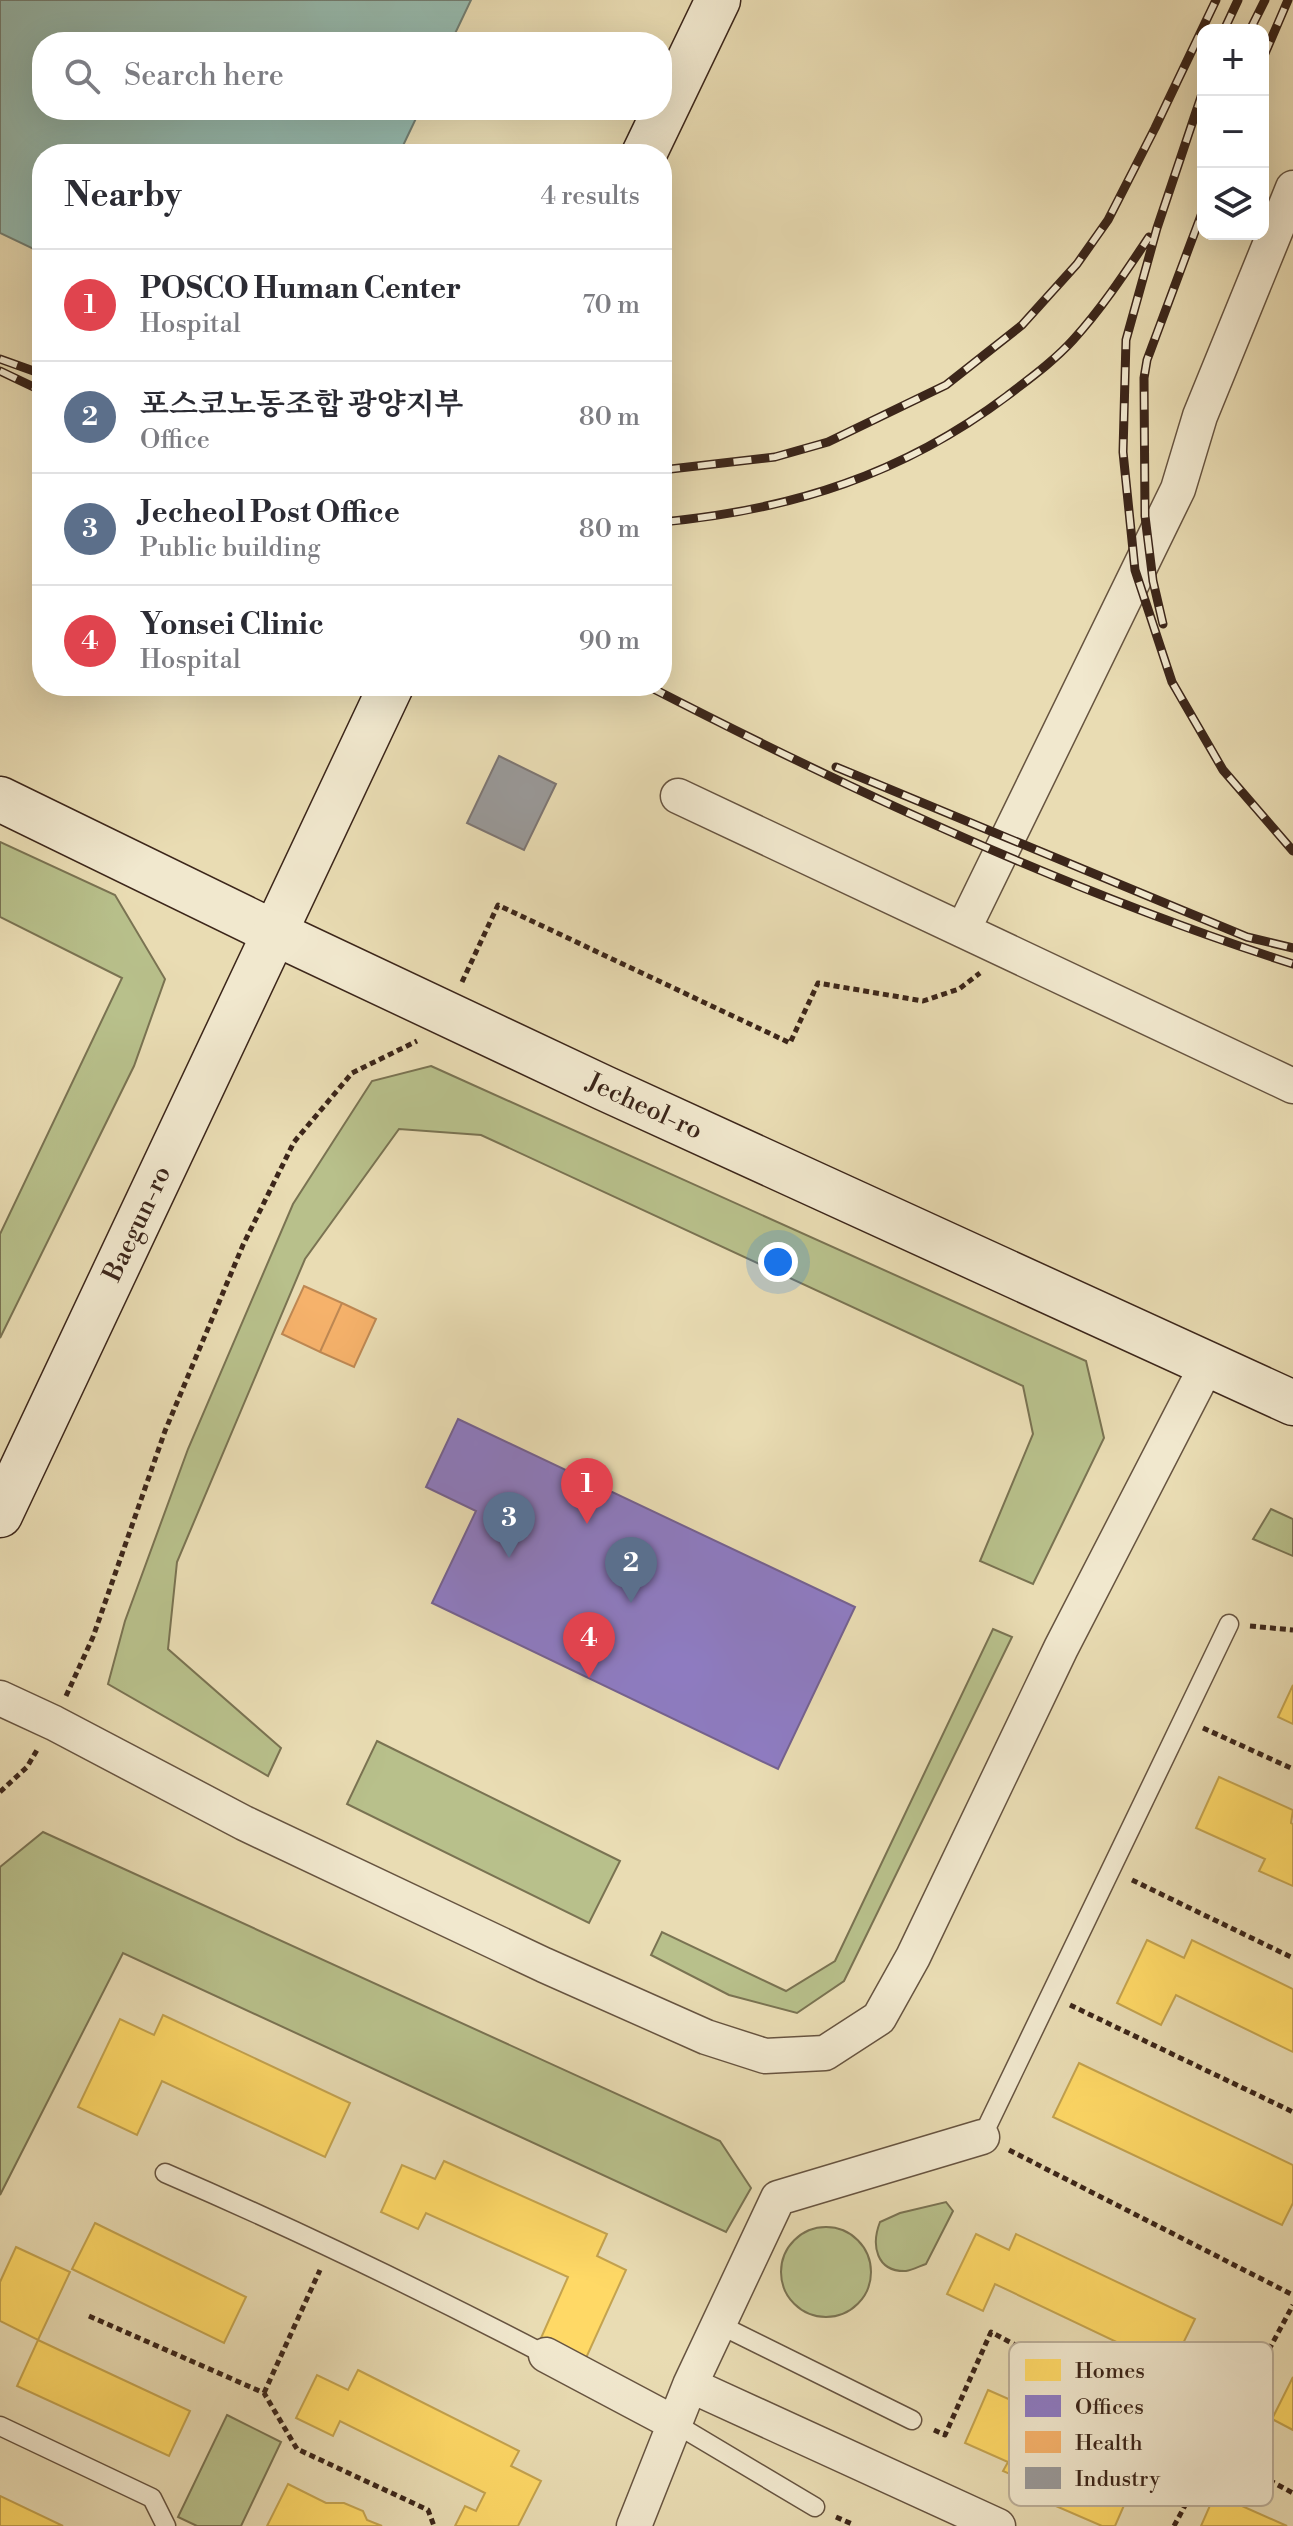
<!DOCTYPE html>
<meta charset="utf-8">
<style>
body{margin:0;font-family:"Libre Bodoni","Noto Serif KR",serif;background:#f7f7f7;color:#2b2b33}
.controls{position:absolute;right:24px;top:24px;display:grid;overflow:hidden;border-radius:16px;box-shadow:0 8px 32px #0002}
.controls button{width:72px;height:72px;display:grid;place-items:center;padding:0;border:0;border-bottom:2px solid #e1e1e2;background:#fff;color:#2b2b33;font:40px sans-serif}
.you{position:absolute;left:778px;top:1262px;width:28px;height:28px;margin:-20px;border:6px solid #fff;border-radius:50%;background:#1a73e8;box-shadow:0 0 0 12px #1a73e833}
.badge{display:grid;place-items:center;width:52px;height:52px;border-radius:50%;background:#b45309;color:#fff;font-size:26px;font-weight:700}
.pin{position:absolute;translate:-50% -66px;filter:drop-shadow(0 2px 4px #0008)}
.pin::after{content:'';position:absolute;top:42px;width:28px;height:24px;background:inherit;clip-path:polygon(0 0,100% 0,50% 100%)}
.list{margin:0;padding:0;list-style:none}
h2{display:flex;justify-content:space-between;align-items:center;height:104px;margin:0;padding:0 32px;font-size:34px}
h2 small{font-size:26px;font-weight:400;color:#7c7c81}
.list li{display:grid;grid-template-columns:52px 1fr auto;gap:24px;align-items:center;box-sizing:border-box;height:112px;padding:0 32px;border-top:2px solid #e1e1e2}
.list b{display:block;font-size:30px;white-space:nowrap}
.list p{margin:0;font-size:26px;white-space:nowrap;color:#7c7c81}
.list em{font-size:26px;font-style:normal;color:#7c7c81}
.icon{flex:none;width:44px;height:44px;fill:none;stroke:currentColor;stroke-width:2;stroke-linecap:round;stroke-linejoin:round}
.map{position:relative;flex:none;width:1293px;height:2526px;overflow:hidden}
.search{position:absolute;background:#fff;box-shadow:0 8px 32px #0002;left:32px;top:32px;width:640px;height:88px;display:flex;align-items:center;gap:20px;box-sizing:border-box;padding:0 28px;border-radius:32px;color:#7c7c81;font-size:30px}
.panel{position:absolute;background:#fff;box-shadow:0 8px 32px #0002;left:32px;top:144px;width:640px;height:552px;border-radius:32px}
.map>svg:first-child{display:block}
.green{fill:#b8c08b;stroke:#7a7352;stroke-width:2}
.water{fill:#97bbaf;stroke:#737f73;stroke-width:2}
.homes{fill:#ffd966;stroke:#c4a34f;stroke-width:2}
.offices{fill:#8e7cc3;stroke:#756290;stroke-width:2}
.health{fill:#f6b26b;stroke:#be8853;stroke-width:2}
.industry{fill:#999;stroke:#7d7673;stroke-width:2}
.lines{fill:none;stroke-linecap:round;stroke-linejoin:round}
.lane-casing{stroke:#675440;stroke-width:21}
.street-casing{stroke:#675440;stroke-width:37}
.secondary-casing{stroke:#3c261a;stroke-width:47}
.path{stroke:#3c261a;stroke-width:5;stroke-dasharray:6 4;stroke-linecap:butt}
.lane{stroke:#f1e8ce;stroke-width:18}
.street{stroke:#f1e8ce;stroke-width:34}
.secondary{stroke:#f1e8ce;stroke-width:44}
.rail-casing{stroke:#3c261a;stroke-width:9}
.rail{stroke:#f1e8ce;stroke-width:6;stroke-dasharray:18;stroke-linecap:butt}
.labels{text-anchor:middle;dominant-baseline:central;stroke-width:8;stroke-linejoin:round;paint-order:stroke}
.street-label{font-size:26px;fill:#3c261a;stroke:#f1e8ce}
.key{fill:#f1e8ce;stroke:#bbae98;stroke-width:2}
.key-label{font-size:22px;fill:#3c261a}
</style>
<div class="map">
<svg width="1293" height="2526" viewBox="0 0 1293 2526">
<rect width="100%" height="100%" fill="#e9dcb3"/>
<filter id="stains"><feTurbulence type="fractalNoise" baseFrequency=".0025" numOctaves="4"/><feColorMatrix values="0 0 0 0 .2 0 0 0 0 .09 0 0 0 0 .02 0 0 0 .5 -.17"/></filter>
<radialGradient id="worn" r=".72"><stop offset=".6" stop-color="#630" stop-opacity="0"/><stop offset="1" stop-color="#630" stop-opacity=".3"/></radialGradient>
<path class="green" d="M0,842L115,895L165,979L134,1066L0,1338V1234L122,978L0,917Z
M431,1066L1086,1361L1104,1438L1033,1584L980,1561L1033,1434L1023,1386L481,1135L399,1129L305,1259L177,1562L168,1649L281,1748L268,1776L108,1684L125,1621L188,1449L293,1204L372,1081Z
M1271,1509L1293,1519V1556L1253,1539Z
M993,1629L1012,1637L844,1981L797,2013L729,1995L651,1955L662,1932L786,1991L835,1961Z
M377,1741L620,1861L589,1923L347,1804Z
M43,1832L720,2141L751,2188L726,2232L123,1953L0,2195V1867Z
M946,2202L953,2211L926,2264C920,2266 912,2270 906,2271C876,2272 871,2245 880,2222L900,2213Z
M781 2272a45 45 0 1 1 90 0a45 45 0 1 1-90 0Z
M227,2415L281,2442L241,2526H197L178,2517Z"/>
<path class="water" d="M0,0H471L451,42H42V110H420L399,154H42V253L0,233Z"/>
<path class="homes" d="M1293,1685V1724L1278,1717Z
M1219,1777L1293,1810L1291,1823L1293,1824V1886L1259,1871L1265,1859L1196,1828Z
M1147,1940L1184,1958L1192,1940L1293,1989V2052L1176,1995L1161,2025L1117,2003Z
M163,2015L350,2103L325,2157L162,2081L137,2135L78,2107L120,2019L154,2035Z
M1079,2063L1293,2165V2203L1282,2225L1053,2117Z
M444,2161L607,2234L597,2256L626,2270L586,2358L541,2338L568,2277L426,2213L418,2229L381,2212L402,2165L435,2179Z
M95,2223L246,2297L224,2343L72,2269Z
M976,2234L1009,2250L1016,2234L1195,2319L1171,2368L995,2284L983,2311L947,2294Z
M16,2247L70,2272L38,2340L0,2321V2282Z
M38,2340L190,2411L169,2456L17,2386Z
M358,2370L519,2451L511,2466L541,2481L518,2526H455L465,2506L476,2511L485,2493L340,2421L333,2436L296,2418L317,2375L348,2390Z
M1293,2377V2430L1272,2419Z
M988,2390L1068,2425L1066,2440L1139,2471L1115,2526H1102L1028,2494L1033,2484L1003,2471L1008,2462L965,2443Z
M288,2484L326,2503H344L363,2511L367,2520L382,2526H267Z
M1215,2494L1287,2526H1201Z
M0,2496L63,2526H0Z"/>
<path class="offices" d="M458,1419L855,1607L778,1769L432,1603L476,1511L426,1487Z"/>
<path class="health" d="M304,1286L342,1303L320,1352L282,1334Z
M342,1303L376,1319L354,1367L320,1352Z"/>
<path class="industry" d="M499,756L556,784L524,850L467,823Z"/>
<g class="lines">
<g class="lane-casing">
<path id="lane" d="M982,2137L1229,1624
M165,2173C295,2229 421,2290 546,2355
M718,2324L912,2420
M674,2423L815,2507
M0,2426L152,2498L166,2526"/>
</g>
<g class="street-casing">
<path id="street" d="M678,796L1293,1086
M963,930L1178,489L1200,416L1293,188
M0,1698L54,1723L244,1823L544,1965L706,2037L765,2056L825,2053L879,2018L913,1957L1061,1648L1208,1363
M546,2355L674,2423
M690,2385L998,2526
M634,2526L690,2385L778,2198L982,2137"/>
</g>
<g class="secondary-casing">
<g id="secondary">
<path d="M644,154L718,0"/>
<path id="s1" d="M0,799L275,933L604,1088L1293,1403"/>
<path id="s2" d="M0,1515L391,686"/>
</g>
</g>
<path class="path" d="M462,982L498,905L790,1043L818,983L923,1001L959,989L980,973
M1250,1626L1293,1630
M66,1696L93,1637L165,1431L243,1245L294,1142L352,1073L417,1041
M1203,1728L1293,1769
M0,1792L27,1767L37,1750
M1132,1880L1293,1958
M1070,2005L1293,2112
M1009,2150L1293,2295
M89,2316L264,2393L297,2449L428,2510L434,2526
M264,2393L320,2270
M934,2430L945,2435L991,2332L1293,2493
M836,2517L852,2524L851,2526
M1174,2526L1293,2305"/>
<use href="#lane" class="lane"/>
<use href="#street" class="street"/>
<use href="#secondary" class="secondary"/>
<g class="rail-casing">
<path id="rail" d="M1224,30L1238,0
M1250,30L1265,0
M1263,58L1288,0
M1203,91L1157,228L1126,340L1123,452L1135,570L1172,682L1223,770L1293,851
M0,359L42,374
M0,371L42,391
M662,470L775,457L828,442L946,385L1022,325L1077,264L1108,220L1155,128L1216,0
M662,522C792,510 903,474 1007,396C1029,379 1054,361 1073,340C1102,308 1125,273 1149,237
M1163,624L1153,581L1145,516L1144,378L1147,360L1203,210
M648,686C856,793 1070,892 1293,964
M836,767L1247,937L1293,948"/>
</g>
<use href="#rail" class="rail"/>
</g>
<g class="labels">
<g class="street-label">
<text stroke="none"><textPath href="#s1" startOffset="714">Jecheol-ro</textPath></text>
<text stroke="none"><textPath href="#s2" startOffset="322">Baegun-ro</textPath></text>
</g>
</g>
<rect x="1009" y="2342" width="264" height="164" rx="12" class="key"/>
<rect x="1025" y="2359" width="36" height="22" fill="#ffd966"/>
<rect x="1025" y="2395" width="36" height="22" fill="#8e7cc3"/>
<rect x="1025" y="2431" width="36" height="22" fill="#f6b26b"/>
<rect x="1025" y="2467" width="36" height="22" fill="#999"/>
<g class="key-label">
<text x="1075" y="2378">Homes</text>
<text x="1075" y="2414">Offices</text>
<text x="1075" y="2450">Health</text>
<text x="1075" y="2486">Industry</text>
</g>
<rect width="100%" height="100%" filter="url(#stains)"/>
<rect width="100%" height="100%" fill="url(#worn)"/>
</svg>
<div class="controls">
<button>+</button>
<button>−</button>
<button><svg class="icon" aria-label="layers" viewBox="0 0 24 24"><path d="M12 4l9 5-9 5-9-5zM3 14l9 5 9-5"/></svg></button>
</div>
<div class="you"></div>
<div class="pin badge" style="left:587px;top:1524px;background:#e0444e">1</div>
<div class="pin badge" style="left:631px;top:1603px;background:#5c6f8a">2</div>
<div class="pin badge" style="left:509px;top:1558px;background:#5c6f8a">3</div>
<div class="pin badge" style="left:589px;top:1678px;background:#e0444e">4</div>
<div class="search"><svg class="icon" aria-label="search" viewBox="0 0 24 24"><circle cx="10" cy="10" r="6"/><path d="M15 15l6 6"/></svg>Search here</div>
<section class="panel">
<h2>Nearby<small>4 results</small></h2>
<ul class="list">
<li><span class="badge" style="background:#e0444e">1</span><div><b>POSCO Human Center</b><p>Hospital</p></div><em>70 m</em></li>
<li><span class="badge" style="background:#5c6f8a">2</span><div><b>포스코노동조합 광양지부</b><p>Office</p></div><em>80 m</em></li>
<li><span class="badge" style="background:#5c6f8a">3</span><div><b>Jecheol Post Office</b><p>Public building</p></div><em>80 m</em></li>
<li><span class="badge" style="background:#e0444e">4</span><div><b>Yonsei Clinic</b><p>Hospital</p></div><em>90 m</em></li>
</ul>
</section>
</div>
